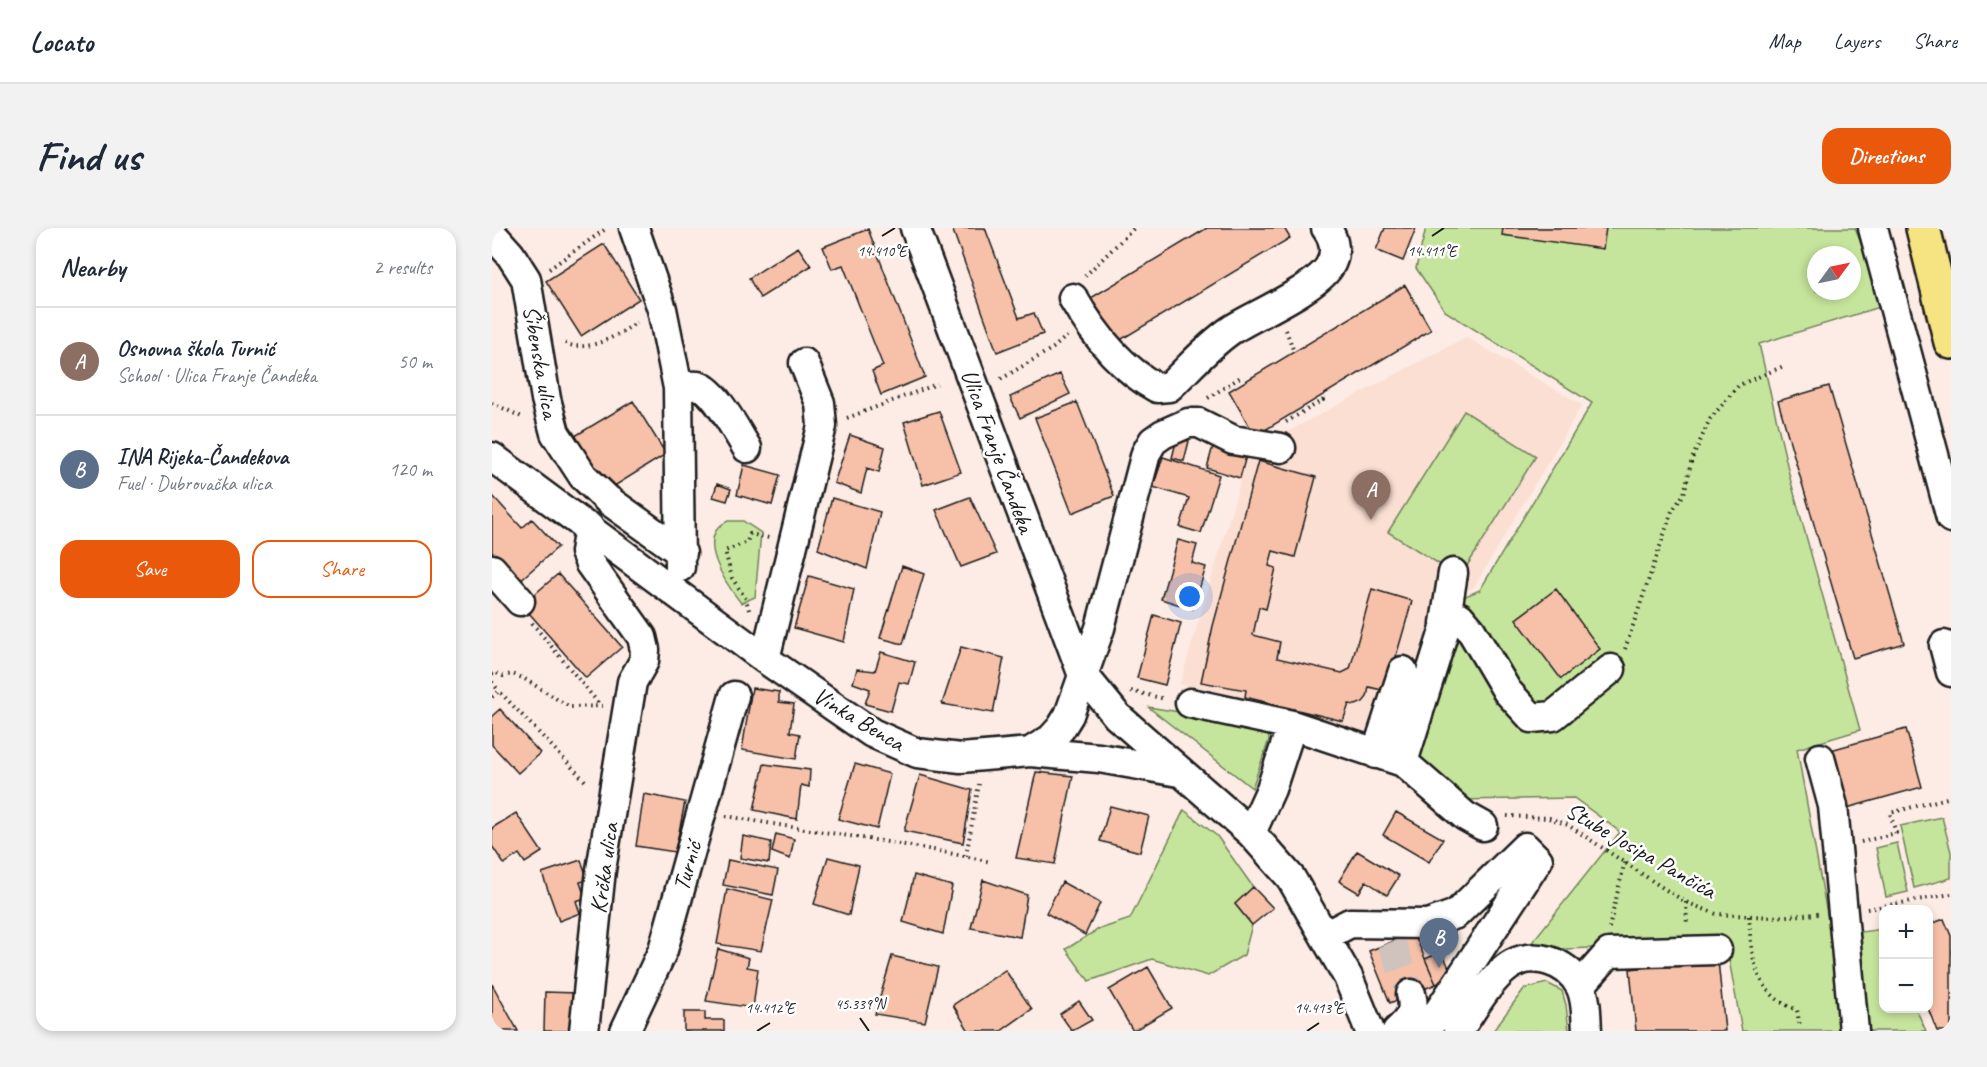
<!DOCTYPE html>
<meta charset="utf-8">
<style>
body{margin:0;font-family:Caveat,sans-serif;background:#f2f2f3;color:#1f2937}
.controls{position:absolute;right:18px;bottom:18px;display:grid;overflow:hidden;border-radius:12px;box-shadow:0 3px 9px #0003}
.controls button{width:54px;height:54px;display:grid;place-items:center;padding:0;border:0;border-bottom:2px solid #e0e1e3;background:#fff;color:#1f2937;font:30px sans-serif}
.compass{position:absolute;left:1315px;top:18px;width:54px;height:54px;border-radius:50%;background:#fff;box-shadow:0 3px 9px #0003;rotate:57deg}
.you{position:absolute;left:698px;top:369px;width:21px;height:21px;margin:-15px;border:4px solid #fff;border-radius:50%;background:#1a73e8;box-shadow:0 0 0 9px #1a73e833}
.badge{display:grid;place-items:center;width:39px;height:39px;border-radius:50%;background:#ea580c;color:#fff;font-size:20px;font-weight:700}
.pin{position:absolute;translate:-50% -50px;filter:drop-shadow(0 2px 3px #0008)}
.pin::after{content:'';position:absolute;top:32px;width:21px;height:18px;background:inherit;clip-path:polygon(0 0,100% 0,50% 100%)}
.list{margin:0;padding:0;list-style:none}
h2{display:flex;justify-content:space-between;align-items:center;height:78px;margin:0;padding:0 24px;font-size:26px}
h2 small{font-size:20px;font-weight:400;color:#747a83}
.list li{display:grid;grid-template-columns:39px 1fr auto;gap:18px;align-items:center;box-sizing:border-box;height:108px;padding:0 24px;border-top:2px solid #e0e1e3}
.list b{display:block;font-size:22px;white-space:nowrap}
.list p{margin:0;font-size:20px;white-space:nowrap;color:#747a83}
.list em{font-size:20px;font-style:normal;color:#747a83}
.actions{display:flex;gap:12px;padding:18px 24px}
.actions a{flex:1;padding:14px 0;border:2px solid #ea580c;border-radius:18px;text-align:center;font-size:21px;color:#ea580c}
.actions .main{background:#ea580c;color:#fff}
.map{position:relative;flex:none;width:1459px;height:803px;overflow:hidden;border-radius:18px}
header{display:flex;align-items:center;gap:36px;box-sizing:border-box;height:84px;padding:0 30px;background:#fff;border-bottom:2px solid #e0e1e3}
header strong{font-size:28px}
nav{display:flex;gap:33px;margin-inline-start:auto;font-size:21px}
.intro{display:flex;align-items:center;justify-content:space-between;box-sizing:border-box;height:144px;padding:0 36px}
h1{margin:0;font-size:42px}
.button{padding:15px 27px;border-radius:18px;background:#ea580c;color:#fff;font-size:21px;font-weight:700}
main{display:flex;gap:36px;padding:0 36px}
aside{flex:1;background:#fff;border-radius:18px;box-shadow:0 3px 9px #0003}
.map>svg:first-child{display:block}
.built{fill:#fbdfd3}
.green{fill:#c6e59c;stroke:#71805c;stroke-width:1.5;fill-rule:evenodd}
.building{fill:#f7c1a9;stroke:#1c1c1c;stroke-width:1.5}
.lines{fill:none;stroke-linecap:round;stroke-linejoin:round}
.minor-tunnel{stroke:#d0c2bd;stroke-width:28;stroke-dasharray:28 14;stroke-linecap:butt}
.minor-casing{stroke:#1c1c1c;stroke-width:33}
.major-casing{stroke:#1c1c1c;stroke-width:38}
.path{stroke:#1c1c1c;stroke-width:4;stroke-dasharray:1.5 4.5;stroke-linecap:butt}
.minor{stroke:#fff;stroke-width:28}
.major{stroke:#f6e381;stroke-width:33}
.ticks{fill:none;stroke:#1c1c1c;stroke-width:2}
.labels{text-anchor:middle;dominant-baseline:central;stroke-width:5;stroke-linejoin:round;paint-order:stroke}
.street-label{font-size:24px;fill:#1c1c1c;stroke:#fff}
.ticks-label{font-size:15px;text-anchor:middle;fill:#1c1c1c;stroke:#fff;stroke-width:5;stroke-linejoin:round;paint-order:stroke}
</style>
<header>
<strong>Locato</strong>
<nav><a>Map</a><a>Layers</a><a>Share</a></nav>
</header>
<div class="intro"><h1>Find us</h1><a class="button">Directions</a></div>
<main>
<aside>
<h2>Nearby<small>2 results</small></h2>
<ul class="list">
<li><span class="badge" style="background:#8d6e63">A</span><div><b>Osnovna škola Turnić</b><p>School · Ulica Franje Čandeka</p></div><em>50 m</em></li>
<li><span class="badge" style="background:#5c6f8a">B</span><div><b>INA Rijeka-Čandekova</b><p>Fuel · Dubrovačka ulica</p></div><em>120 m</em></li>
</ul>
<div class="actions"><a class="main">Save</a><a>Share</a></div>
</aside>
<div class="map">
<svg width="1459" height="803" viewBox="0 0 1459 803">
<rect width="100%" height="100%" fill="#fdece5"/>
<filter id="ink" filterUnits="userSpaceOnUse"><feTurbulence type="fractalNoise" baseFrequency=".0167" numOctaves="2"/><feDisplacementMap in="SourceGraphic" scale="12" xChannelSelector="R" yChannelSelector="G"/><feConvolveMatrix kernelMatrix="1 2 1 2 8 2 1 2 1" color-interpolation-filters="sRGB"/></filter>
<g filter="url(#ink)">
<path class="built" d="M974,109L1090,177L981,361L953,365L904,513L688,456L757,224Z"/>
<path class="green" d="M934,0H1363L1386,59L1388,79L1267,116L1299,254L1368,502L1305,521L1339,708L1391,701L1392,780L1424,781L1434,803H1250L1234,715L1073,721L1037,718L1128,604L1082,570L965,572L925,531L962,373L988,362L1100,175L953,83L924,40ZM1324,27H1360V63H1324Z
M972,183L1044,228L968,349L896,304Z
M236,293H251L269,305L263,369L249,375C233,355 202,308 236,293Z
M656,479L775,498L777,512L760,560Z
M692,582L725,608L761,659L743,676L760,697L752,727L716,748L660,731L597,753L574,721L605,702L638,691Z
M1450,589L1459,624V650L1422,660L1408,598Z
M1405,615L1416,664L1394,669L1384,620Z
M1055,755L1070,763L1074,777L1077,803H1001L1032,761Z"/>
<path class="building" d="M460,0H493L527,90L542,85L551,106L505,124Z
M715,0H792L798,10L620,117L594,73Z
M893,0H924L911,33L884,22Z
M1011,0H1114L1111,21L1010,7Z
M376,1L433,149L389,167L380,143L391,138L351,37L340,41L331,19Z
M112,16L147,71L89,108L54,53Z
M306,19L319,38L268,70L257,50Z
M913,57L939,102L763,208L737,163Z
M568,146L578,166L528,190L518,169Z
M1337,158L1412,415L1361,430L1286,173Z
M141,173L174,226L116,262L83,208Z
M585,174L622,268L580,285L543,190Z
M447,183L469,244L431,257L412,194Z
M358,207L393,219L387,244L375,240L369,265L342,255Z
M685,210L697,213L692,233L680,230Z
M721,218L754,228L748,250L715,240Z
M671,229L727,247L709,305L688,299L697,270L661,259Z
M766,233L824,249L803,329L781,323L777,338L784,340L774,381L767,379L761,407L788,414L785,430L850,445L858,441L880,361L920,373L894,463L877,459L875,469L871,474L864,477L857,476L851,493L753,469L754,462L709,454L721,398Z
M252,237L288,247L280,277L245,267Z
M225,256L239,261L235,273L221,269Z
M0,267L30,300L40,291L66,319L26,354L0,325Z
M478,269L504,326L469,339L444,282Z
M340,270L388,284L375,341L326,321Z
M686,312L705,317L700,335L714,339L701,381L669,371Z
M410,338L432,346L411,416L388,410Z
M66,346L130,419L94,450L30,377Z
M317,348L362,361L352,414L302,400Z
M1064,361L1108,421L1069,451L1024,391Z
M662,387L689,395L673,457L645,450Z
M469,419L512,430L501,485L450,476Z
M389,424L423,434L417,456L407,454L399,483L373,476L378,461L361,455L365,441L383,443Z
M260,460L287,464V474L302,476L298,504L308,506L304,531L250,522Z
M8,481L48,525L26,545L0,517V488Z
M1414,501L1430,559L1351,581L1335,523Z
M272,536L318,542L317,559L309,557L305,591L262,582Z
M363,536L398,546L385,601L346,591Z
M544,544L581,548L563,636L524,630Z
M428,547L480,562L471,615L412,603Z
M152,566L193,574L183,624L144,618Z
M618,578L657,588L648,624L608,613Z
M904,584L951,611L937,634L891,607Z
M24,585L50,624L33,635L27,626L12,636L0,618V600Z
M284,606L302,611L298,631L280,624Z
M251,608L279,614L277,635L248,630Z
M865,623L907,648L895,667L874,653L867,665L847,653Z
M336,629L367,637L357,687L322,676Z
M89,632L96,652L88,654L93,670L84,673L88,685L67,693L50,645Z
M236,632L286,642L281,667L231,657Z
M422,647L460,658L451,706L411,694Z
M491,652L535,667L528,709L479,700Z
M570,654L608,675L593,707L554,685Z
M761,659L781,680L760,697L743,676Z
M235,661L281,672L269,723L225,716Z
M1452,691L1459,708V803H1445L1436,780V697Z
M922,705L944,756L898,775L877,723Z
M226,721L257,730L255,739L266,741L261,780L214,773Z
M950,724L961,749L944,756L933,731Z
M400,728L446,739L433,794L383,786Z
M1226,732L1233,803H1144L1138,741Z
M656,739L680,780L641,803L617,762Z
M513,742L540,781L509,803H477L461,777Z
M0,756L26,803H0Z
M53,764L85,765L84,803H52Z
M587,773L600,792L580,803L568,786Z
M192,784H213V792H232V803H192Z"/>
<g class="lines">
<path class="minor-tunnel" d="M899,714L919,766"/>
<g class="minor-casing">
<path id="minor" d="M142,0L170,81L186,160L188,339
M423,0L590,445L625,488L759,605L799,650L856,749L878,803
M1381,0L1459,290
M0,6L18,26L34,51L54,171L63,205L91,248L116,272L190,325
M581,70C601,105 628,140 665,160L677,159C697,140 717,117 739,102C763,87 823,61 837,39C845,27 843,11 834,0
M186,160C192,160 199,157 205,158C222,159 246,206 255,220
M0,229L273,431L380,505L425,525L469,530L538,524L607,530L687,544
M0,341L28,373
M953,395L961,345
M1452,417L1459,444
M273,431L330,198L328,175L312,135
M698,475L800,497L911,534L973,588L991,598
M538,524L559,511L569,500L577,487L608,400L654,225L661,213L671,206L696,195H707L741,212L789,220
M884,526L911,443
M1328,530L1341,578L1362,803
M911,534L957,387L968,389L979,402L1015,463L1040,490L1061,488L1119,441
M759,605L779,561L800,497
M835,707L858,695L936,696L964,686L1033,619L1046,632L934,803
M1088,758L1117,725L1225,722
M92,803L109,642L140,454L152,433L153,422L150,409L98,336L93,324L97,299
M133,803L171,722L242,468
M905,803C918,791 924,784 919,766
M966,803C981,782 996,753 1017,738C1040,722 1075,733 1088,758C1095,771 1094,788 1095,803"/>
</g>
<g class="major-casing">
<path id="major" d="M1431,0L1459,114"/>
</g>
<path class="path" d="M57,41L115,0
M593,48L642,0
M794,102L802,124
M73,115C95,126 127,107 145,94
M509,151L561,120L575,108
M716,170L750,148
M0,175L32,190
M355,190L445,156
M794,194L831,172L828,168
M257,382L254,371L240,350L233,323L255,314L258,306L277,310
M40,395L108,477
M1133,421L1180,283L1192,266L1200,231L1218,191L1247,157L1292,138
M0,446L2,444L11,448L20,446L31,450L78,479L111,478
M0,454L7,463
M639,463L673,471
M0,469L7,463L95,555
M234,588C323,604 412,614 499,634
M1015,588L1057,590L1076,597L1171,660L1194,674L1224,686L1280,689L1326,686
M1369,614L1404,605L1398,585L1459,569
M474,628L487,556
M1194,674L1195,697
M1375,681L1459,666
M1257,688C1259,728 1262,766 1305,782L1308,799
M1117,700L1133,633"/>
<use href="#minor" class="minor"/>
<use href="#major" class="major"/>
</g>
</g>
<path class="ticks" d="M390,8L403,0M940,8L952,0M368,790L377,803M265,803L278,795M815,803L827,795"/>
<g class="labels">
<g class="street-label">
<text transform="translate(49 134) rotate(80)">Šibenska ulica</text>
<text transform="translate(506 223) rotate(70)">Ulica Franje Čandeka</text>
<text transform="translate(367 491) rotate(31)">Vinka Benca</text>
<text transform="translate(1149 622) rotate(30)">Stube Josipa Pančića</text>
<text transform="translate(195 638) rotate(-74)">Turnić</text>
<text transform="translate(112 640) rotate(-82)">Krčka ulica</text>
</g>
</g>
<g class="ticks-label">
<text x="940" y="28">14.411°E</text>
<text x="390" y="28">14.410°E</text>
<text x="368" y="781">45.339°N</text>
<text x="278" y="785">14.412°E</text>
<text x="827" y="785">14.413°E</text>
</g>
</svg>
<div class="controls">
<button>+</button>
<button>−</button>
</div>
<svg class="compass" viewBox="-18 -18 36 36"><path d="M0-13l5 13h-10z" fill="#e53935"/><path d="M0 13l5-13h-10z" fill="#747a83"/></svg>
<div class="you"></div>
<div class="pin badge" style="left:879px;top:292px;background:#8d6e63">A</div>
<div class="pin badge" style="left:947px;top:740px;background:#5c6f8a">B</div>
</div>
</main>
